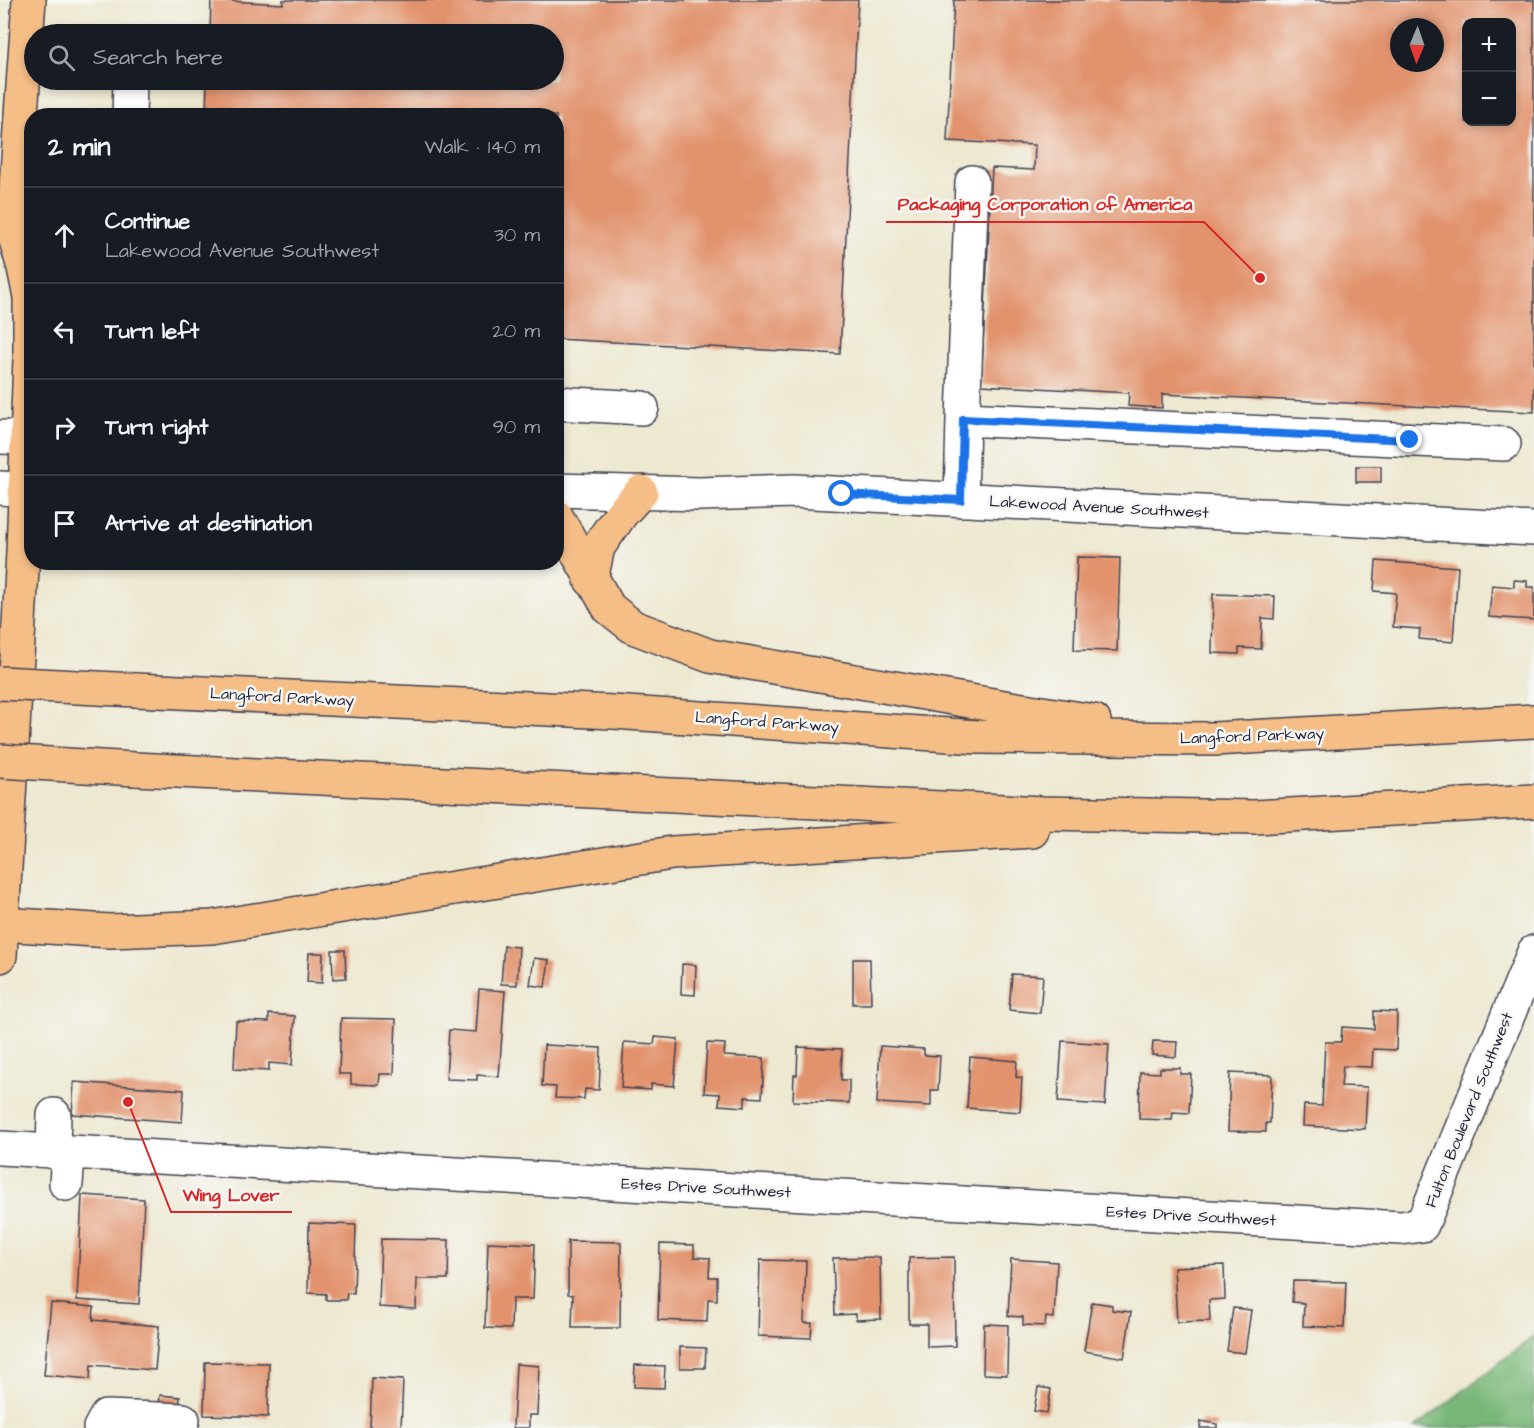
<!DOCTYPE html>
<meta charset="utf-8">
<style>
body{margin:0;font-family:"Architects Daughter",sans-serif;background:#242831;color:#f1f3f6}
.controls{position:absolute;right:18px;top:18px;display:grid;overflow:hidden;border-radius:12px;box-shadow:0 3px 9px #0003}
.controls button{width:54px;height:54px;display:grid;place-items:center;padding:0;border:0;border-bottom:2px solid #363941;background:#171b24;color:#f1f3f6;font:30px sans-serif}
.compass{position:absolute;left:1390px;top:18px;width:54px;height:54px;border-radius:50%;background:#171b24;box-shadow:0 3px 9px #0003;rotate:182deg}
.stop{position:absolute;width:18px;height:18px;margin:-14px;border:4px solid #1a73e8;border-radius:50%;background:#fff}
.stop.end{background:#1a73e8;border-color:#fff;box-shadow:0 2px 6px #0008}
.list{margin:0;padding:0;list-style:none}
h2{display:flex;justify-content:space-between;align-items:center;height:78px;margin:0;padding:0 24px;font-size:26px}
h2 small{font-size:20px;font-weight:400;color:#9ea1a6}
.list li{display:grid;grid-template-columns:39px 1fr auto;gap:18px;align-items:center;box-sizing:border-box;height:96px;padding:0 24px;border-top:2px solid #363941}
.list b{display:block;font-size:22px;white-space:nowrap}
.list p{margin:0;font-size:20px;white-space:nowrap;color:#9ea1a6}
.list em{font-size:20px;font-style:normal;color:#9ea1a6}
.icon{flex:none;width:33px;height:33px;fill:none;stroke:currentColor;stroke-width:2;stroke-linecap:round;stroke-linejoin:round}
.map{position:relative;flex:none;width:1534px;height:1428px;overflow:hidden}
.search{position:absolute;background:#171b24;box-shadow:0 3px 9px #0003;left:24px;top:24px;width:540px;height:66px;display:flex;align-items:center;gap:15px;box-sizing:border-box;padding:0 21px;border-radius:33px;color:#9ea1a6;font-size:22px}
.panel{position:absolute;background:#171b24;box-shadow:0 3px 9px #0003;left:24px;top:108px;width:540px;height:462px;border-radius:24px}
.map>svg:first-child{display:block}
.forest{fill:#78b778;stroke:#4d6c5a;stroke-width:1.5}
.building{fill:#e2936d;fill-rule:evenodd}
.lines{fill:none;stroke-linecap:round;stroke-linejoin:round}
.minor-casing{stroke:#404051;stroke-width:36}
.major-casing{stroke:#404051;stroke-width:36}
.highway-casing{stroke:#404051;stroke-width:36}
.minor{stroke:#fff;stroke-width:33}
.major{stroke:#f6be87;stroke-width:33}
.highway{stroke:#f6be87;stroke-width:33}
.highway-bridge-casing{stroke:#404051;stroke-width:36;stroke-linecap:butt}
.highway-bridge{stroke:#f6be87;stroke-width:33}
.route{stroke:#1a73e8;stroke-width:8}
.labels{text-anchor:middle;dominant-baseline:central;stroke-width:5;stroke-linejoin:round;paint-order:stroke}
.street-label{font-size:16px;fill:#22223b;stroke:#f6f6f2}
.leader{fill:none;stroke:#d62828;stroke-width:2}
.callout-dot{fill:#d62828;stroke:#f6f6f2;stroke-width:2}
.callout-label{font-size:18px;text-anchor:middle;font-weight:bold;fill:#d62828;stroke:#f6f6f2;stroke-width:5;stroke-linejoin:round;paint-order:stroke}
</style>
<div class="map">
<svg width="1534" height="1428" viewBox="0 0 1534 1428">
<rect width="100%" height="100%" fill="#f6f6f2"/>
<filter id="ink" filterUnits="userSpaceOnUse"><feTurbulence type="fractalNoise" baseFrequency=".0167" numOctaves="2"/><feDisplacementMap in="SourceGraphic" scale="12" xChannelSelector="R" yChannelSelector="G"/><feConvolveMatrix kernelMatrix="1 2 1 2 8 2 1 2 1" color-interpolation-filters="sRGB"/></filter>
<filter id="wash" filterUnits="userSpaceOnUse"><feTurbulence type="fractalNoise" baseFrequency=".008" numOctaves="4" result="noise"/><feDisplacementMap in="SourceGraphic" scale="24" xChannelSelector="R" yChannelSelector="G"/><feGaussianBlur stdDeviation="1.35" result="paint"/><feColorMatrix in="noise" values="0 0 0 0 0 0 0 0 0 0 0 0 0 0 0 0 0 1.4 0 .05"/><feComposite in="paint" operator="in"/></filter>
<g filter="url(#wash)">
<rect width="100%" height="100%" fill="#ede8d0"/>
<path class="forest" d="M1534,1336V1428H1415Z"/>
<g id="blocks">
<path class="building" d="M211,0L283,4V0H858L840,354L556,339V116H206L207,80H554V34H210Z
M954,0H1534V412L1162,394V408L1128,406L1129,393L981,385L992,168L1034,170L1035,145L947,141ZM1466,22H1512V122H1466ZM1399,27H1435V63H1399Z
M1356,466H1381V482H1356Z
M1077,557L1120,558L1117,651L1074,650Z
M1376,561L1458,567L1453,642L1419,639L1420,629L1393,627L1396,593L1374,591Z
M1514,580L1527,581V587H1534V620L1489,617L1492,585L1514,587Z
M1213,594L1275,596L1274,619L1262,618L1261,649L1239,648V654L1212,653Z
M504,946L519,947L517,985L501,984Z
M332,950H345L346,978L333,979Z
M309,953H323L322,983L307,982Z
M534,958L549,960L545,987L530,985Z
M853,959H870L871,1004H853Z
M682,964L696,965L695,995L681,994Z
M1012,974L1043,976L1040,1013L1009,1010Z
M479,989L505,991L499,1077L477,1075V1080L446,1079L449,1030L476,1032Z
M1374,1011L1397,1012L1396,1050L1373,1049L1372,1067L1343,1066L1341,1086L1367,1087L1365,1129L1303,1126L1304,1105L1322,1106L1325,1042H1341L1342,1027L1374,1029Z
M269,1014L295,1016L292,1065L269,1063V1071L234,1069L236,1021L269,1022Z
M341,1018L396,1019L394,1074H380L379,1085L351,1084V1074H339Z
M655,1037L678,1039L674,1086L651,1084V1090L621,1088L624,1042L654,1044Z
M1062,1041L1109,1044L1105,1105L1058,1102Z
M1153,1041L1177,1042L1176,1057L1152,1055Z
M707,1043L725,1044L724,1056L764,1058L762,1098L745,1097V1107L719,1105L720,1094L704,1093Z
M544,1045L601,1048L599,1090L585,1089L584,1099L555,1098L556,1087L542,1086Z
M880,1046L924,1049V1055L940,1056L938,1090H931V1106L877,1103Z
M798,1047L842,1049L841,1080H849V1103L793,1101L794,1075H797Z
M970,1057L1017,1061L1016,1077L1022,1078L1020,1112L967,1108Z
M1160,1068H1180V1074H1191L1189,1113L1173,1112L1172,1120L1139,1119L1140,1072L1160,1073Z
M1230,1073L1272,1075L1270,1123H1266V1132L1228,1131Z
M74,1082L184,1090L182,1122L72,1114Z
M82,1195L144,1199L139,1304L77,1300Z
M309,1223L356,1225L354,1294L347,1293L346,1300H326V1294L308,1293Z
M381,1239L449,1240L448,1279H417L416,1309L379,1307Z
M568,1241L621,1242L620,1328H572L573,1295L568,1294Z
M488,1242L535,1244L533,1299H512L511,1329L485,1328Z
M660,1244L694,1245V1257L710,1258L709,1277H717V1300L708,1299L707,1322L658,1320Z
M880,1257L881,1319L856,1320V1314L835,1315L833,1258Z
M954,1257L955,1346L927,1347V1324H909V1258Z
M1011,1259L1057,1262L1054,1318L1046,1317L1045,1326L1023,1325V1317L1008,1316Z
M760,1260L806,1261L804,1323H812L811,1338L758,1336Z
M1224,1265L1225,1299L1209,1300L1210,1321L1177,1322L1174,1267Z
M1293,1281L1346,1282L1344,1328L1303,1326L1304,1303L1292,1302Z
M1092,1302L1112,1305V1310L1131,1312L1124,1358L1084,1351Z
M51,1303L94,1307L93,1320L159,1326L155,1370L91,1365L90,1379L44,1375Z
M1233,1308L1251,1310L1245,1353L1227,1351Z
M984,1324L1008,1325L1007,1375L983,1374Z
M680,1347L706,1348L705,1368H680Z
M205,1362L269,1363L268,1417L204,1415Z
M516,1364L539,1366L537,1415H529V1428H513Z
M635,1365L665,1366L664,1388L634,1387Z
M372,1378L403,1380L401,1428H370Z
M1038,1387L1051,1389L1047,1413L1034,1411Z
M160,1395L180,1397L179,1408L159,1405Z
M1201,1421L1217,1424V1428H1200Z"/>
</g>
</g>
<g filter="url(#ink)">
<use href="#blocks" fill-opacity="0" stroke="#404051" stroke-width="1.5"/>
<g class="lines">
<g class="minor-casing">
<path id="minor" d="M129,116L130,80
M556,403L642,408
M963,419L972,182
M0,437L32,438
M0,488L32,490
M556,490L699,494L794,491L1534,529
M961,500L963,419L1504,444
M0,1148L1401,1228L1422,1225L1534,952
M53,1152L54,1115
M66,1184L68,1153
M100,1428L106,1417L183,1420"/>
</g>
<g class="major-casing">
<path id="major" d="M0,956L23,552L30,358V297L24,268L13,230L29,0"/>
</g>
<g class="highway-casing">
<path id="highway" d="M556,516L609,608L633,627L710,656L1010,708L1094,721
M591,580L598,547L621,514L641,492
M136,690L613,712L978,737L1214,739L1534,721
M135,769L1043,813L1255,817L1534,801
M0,885L4,882
M0,922L2,924L110,931L212,927L672,853L1032,831"/>
</g>
<use href="#minor" class="minor"/>
<use href="#major" class="major"/>
<use href="#highway" class="highway"/>
<g class="highway-bridge-casing">
<path id="highway-bridge" d="M0,683L136,690
M0,761L135,769"/>
</g>
<use href="#highway-bridge" class="highway-bridge"/>
</g>
</g>
<g class="lines" filter="url(#ink)">
<path class="route" d="M842,494L961,500L963,419L1410,440"/>
</g>
<g class="labels">
<g class="street-label">
<text transform="translate(1099 507) rotate(3)">Lakewood Avenue Southwest</text>
<text transform="translate(282 697) rotate(3)">Langford Parkway</text>
<text transform="translate(767 722) rotate(4)">Langford Parkway</text>
<text transform="translate(1252 736) rotate(-2)">Langford Parkway</text>
<text transform="translate(1469 1110) rotate(-68)">Fulton Boulevard Southwest</text>
<text transform="translate(706 1188) rotate(3)">Estes Drive Southwest</text>
<text transform="translate(1191 1216) rotate(3)">Estes Drive Southwest</text>
</g>
</g>
<path class="leader" d="M1260 278L1204 222H886M128 1102L171 1212H292"/>
<g class="callout-dot">
<circle cx="1260" cy="278" r="6"/>
<circle cx="128" cy="1102" r="6"/>
</g>
<g class="callout-label">
<text x="1045" y="210">Packaging Corporation of America</text>
<text x="231" y="1201">Wing Lover</text>
</g>
</svg>
<div class="controls">
<button>+</button>
<button>−</button>
</div>
<svg class="compass" viewBox="-18 -18 36 36"><path d="M0-13l5 13h-10z" fill="#e53935"/><path d="M0 13l5-13h-10z" fill="#9ea1a6"/></svg>
<div class="stop" style="left:842px;top:494px"></div>
<div class="stop end" style="left:1410px;top:440px"></div>
<div class="search"><svg class="icon" aria-label="search" viewBox="0 0 24 24"><circle cx="10" cy="10" r="6"/><path d="M15 15l6 6"/></svg>Search here</div>
<section class="panel">
<h2>2 min<small>Walk · 140 m</small></h2>
<ul class="list">
<li><svg class="icon" aria-label="ahead" viewBox="0 0 24 24"><path d="M12 20V5M6 11l6-6 6 6"/></svg><div><b>Continue</b><p>Lakewood Avenue Southwest</p></div><em>30 m</em></li>
<li><svg class="icon" aria-label="left" viewBox="0 0 24 24"><path d="M17 20v-9H6M10 6l-5 5 5 5"/></svg><div><b>Turn left</b></div><em>20 m</em></li>
<li><svg class="icon" aria-label="right" viewBox="0 0 24 24"><path d="M7 20v-9h11M14 6l5 5-5 5"/></svg><div><b>Turn right</b></div><em>90 m</em></li>
<li><svg class="icon" aria-label="arrive" viewBox="0 0 24 24"><path d="M6 21V4h12l-3 4 3 4H6"/></svg><div><b>Arrive at destination</b></div></li>
</ul>
</section>
</div>
